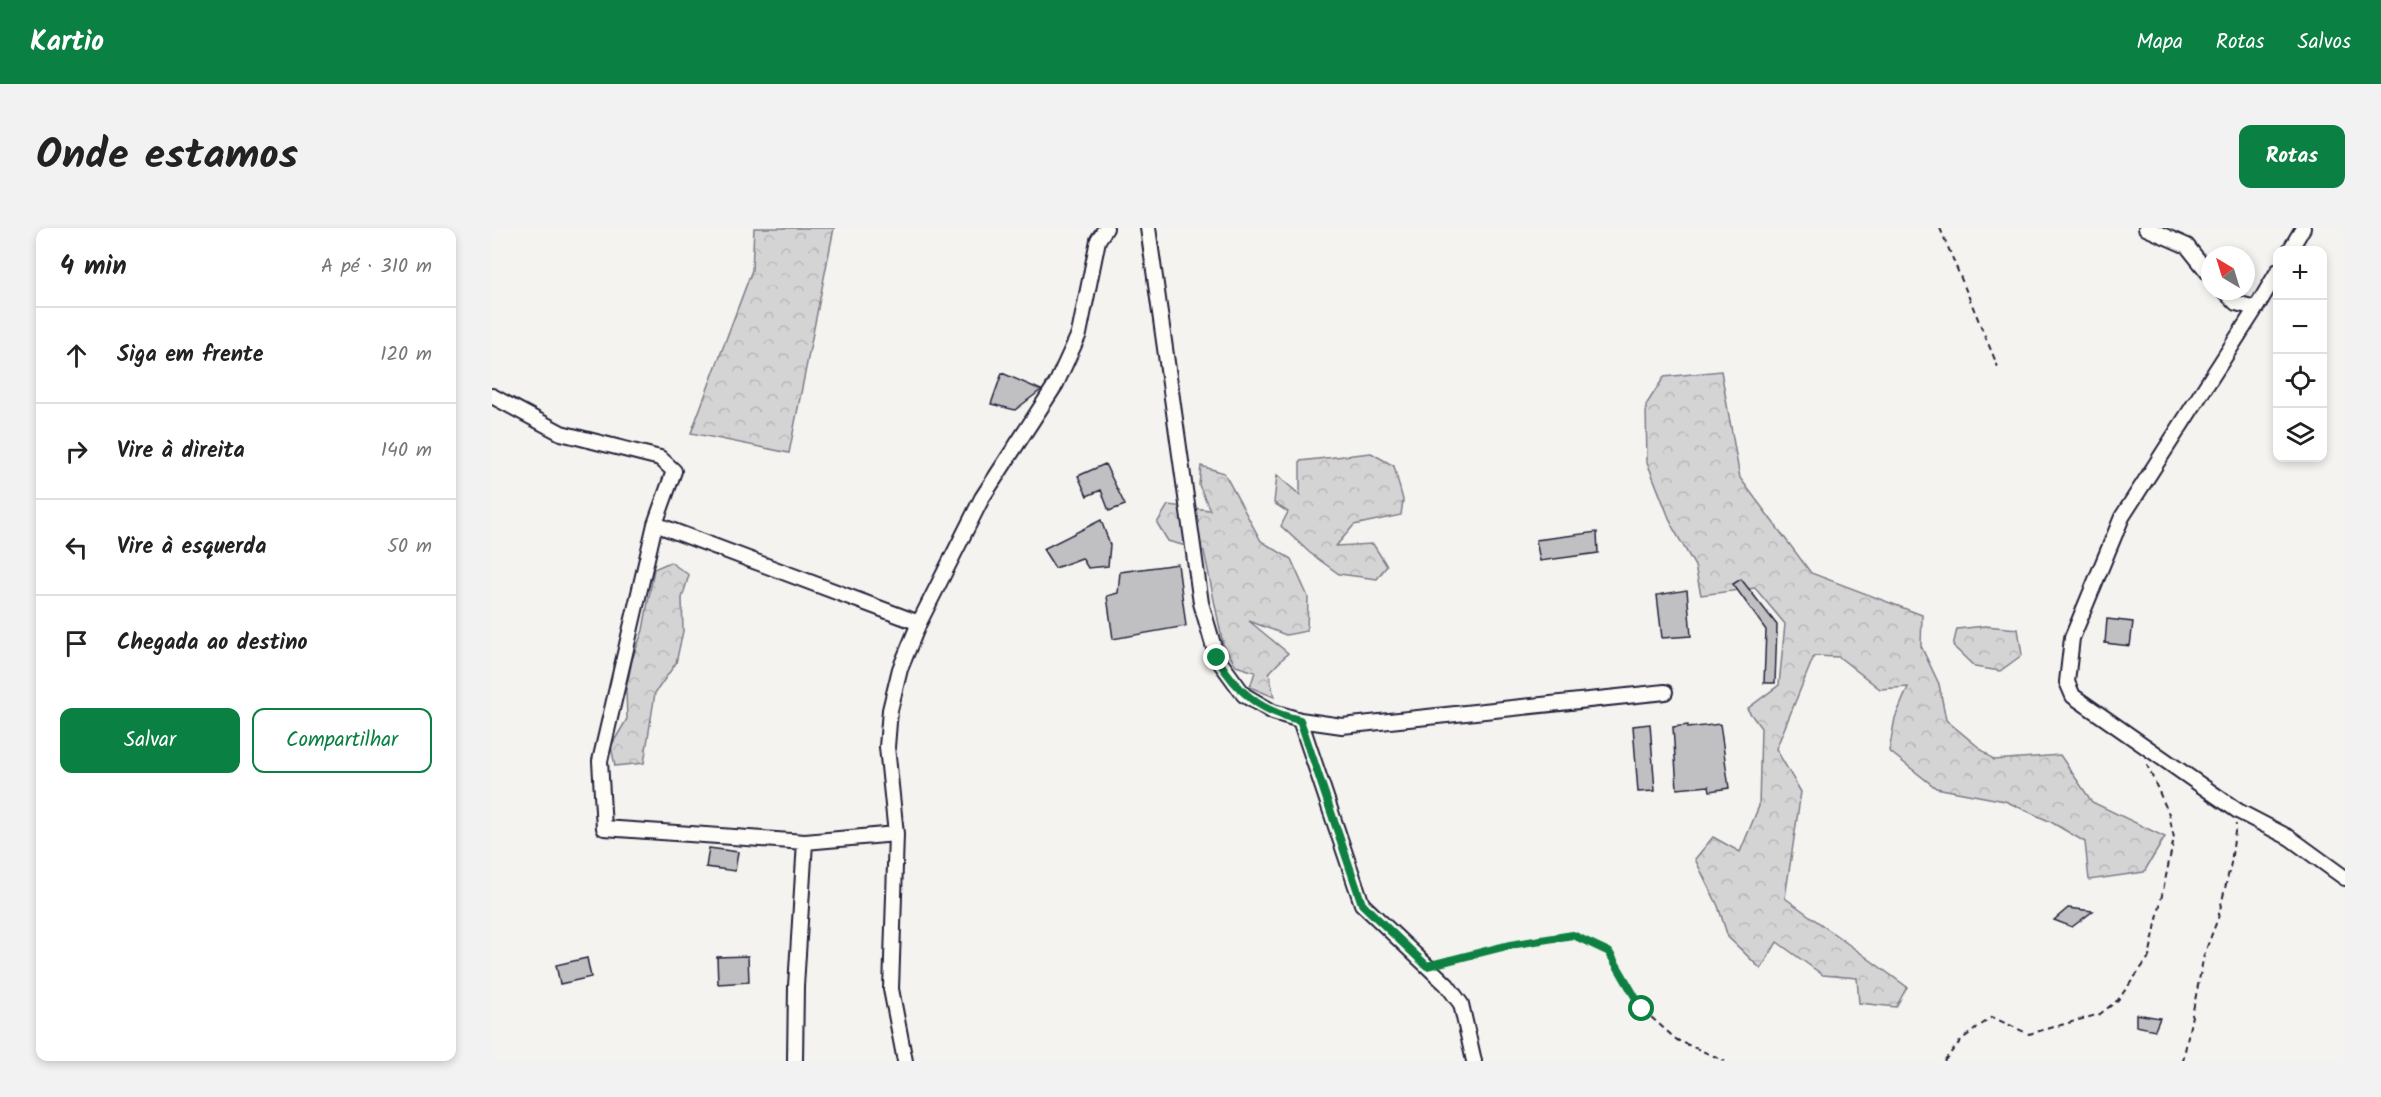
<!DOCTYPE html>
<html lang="pt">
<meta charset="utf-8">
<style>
body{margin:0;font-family:Kalam,sans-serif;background:#f2f2f2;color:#222}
.controls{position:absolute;right:18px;top:18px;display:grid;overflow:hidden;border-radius:12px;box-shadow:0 3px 9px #0003}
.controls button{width:54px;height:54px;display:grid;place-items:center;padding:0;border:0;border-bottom:2px solid #e0e0e0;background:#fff;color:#222;font:30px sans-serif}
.compass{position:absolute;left:1709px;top:18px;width:54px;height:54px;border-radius:50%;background:#fff;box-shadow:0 3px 9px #0003;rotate:322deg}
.stop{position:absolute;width:18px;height:18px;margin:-14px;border:4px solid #0b8043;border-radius:50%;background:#fff}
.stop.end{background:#0b8043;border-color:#fff;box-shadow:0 2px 6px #0008}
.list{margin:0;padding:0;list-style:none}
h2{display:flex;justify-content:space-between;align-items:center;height:78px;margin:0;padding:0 24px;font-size:26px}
h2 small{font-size:20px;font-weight:400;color:#767676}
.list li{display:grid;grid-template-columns:39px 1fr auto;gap:18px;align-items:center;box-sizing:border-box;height:96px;padding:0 24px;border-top:2px solid #e0e0e0}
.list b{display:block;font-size:22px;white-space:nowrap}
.list em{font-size:20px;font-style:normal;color:#767676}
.actions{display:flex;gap:12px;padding:18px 24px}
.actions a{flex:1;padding:14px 0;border:2px solid #0b8043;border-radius:12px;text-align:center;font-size:21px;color:#0b8043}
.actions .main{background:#0b8043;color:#fff}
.icon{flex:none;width:33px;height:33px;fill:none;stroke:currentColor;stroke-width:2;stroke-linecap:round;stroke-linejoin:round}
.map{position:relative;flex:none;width:1853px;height:833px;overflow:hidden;border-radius:12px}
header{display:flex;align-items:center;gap:36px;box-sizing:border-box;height:84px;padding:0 30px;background:#0b8043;color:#fff}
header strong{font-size:28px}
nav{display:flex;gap:33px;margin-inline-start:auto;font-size:21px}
.intro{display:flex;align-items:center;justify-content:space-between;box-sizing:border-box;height:144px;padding:0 36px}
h1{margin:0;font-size:42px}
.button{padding:15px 27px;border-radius:12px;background:#0b8043;color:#fff;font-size:21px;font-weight:700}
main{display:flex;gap:36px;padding:0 36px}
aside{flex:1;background:#fff;border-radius:12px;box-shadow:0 3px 9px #0003}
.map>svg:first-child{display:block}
.forest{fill:url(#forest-crowns);stroke:#7c7b88;stroke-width:1.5}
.building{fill:#c0bfc2;stroke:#22223b;stroke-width:1.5}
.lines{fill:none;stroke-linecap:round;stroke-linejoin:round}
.minor-casing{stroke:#22223b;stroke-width:18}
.path{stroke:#22223b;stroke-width:2;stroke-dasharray:6 4.5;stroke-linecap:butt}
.minor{stroke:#fdfcf7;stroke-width:14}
.route{stroke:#0b8043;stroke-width:8}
</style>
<header>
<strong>Kartio</strong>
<nav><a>Mapa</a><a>Rotas</a><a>Salvos</a></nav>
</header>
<div class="intro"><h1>Onde estamos</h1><a class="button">Rotas</a></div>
<main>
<aside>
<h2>4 min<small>A pé · 310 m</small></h2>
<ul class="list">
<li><svg class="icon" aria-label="ahead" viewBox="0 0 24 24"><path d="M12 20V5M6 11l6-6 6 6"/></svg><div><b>Siga em frente</b></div><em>120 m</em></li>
<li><svg class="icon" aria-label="right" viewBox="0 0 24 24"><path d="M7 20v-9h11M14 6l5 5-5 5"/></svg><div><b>Vire à direita</b></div><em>140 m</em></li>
<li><svg class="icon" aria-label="left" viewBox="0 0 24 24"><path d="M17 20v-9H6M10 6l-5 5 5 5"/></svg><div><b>Vire à esquerda</b></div><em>50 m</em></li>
<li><svg class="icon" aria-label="arrive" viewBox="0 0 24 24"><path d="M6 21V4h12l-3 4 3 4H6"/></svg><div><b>Chegada ao destino</b></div></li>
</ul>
<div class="actions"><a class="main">Salvar</a><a>Compartilhar</a></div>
</aside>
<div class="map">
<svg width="1853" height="833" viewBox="0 0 1853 833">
<defs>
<pattern id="forest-crowns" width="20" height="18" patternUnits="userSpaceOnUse" patternTransform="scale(1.5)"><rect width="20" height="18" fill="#d5d4d5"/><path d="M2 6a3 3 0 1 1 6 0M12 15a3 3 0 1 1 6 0" fill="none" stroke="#b7b6b8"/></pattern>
</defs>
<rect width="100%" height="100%" fill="#f4f3ef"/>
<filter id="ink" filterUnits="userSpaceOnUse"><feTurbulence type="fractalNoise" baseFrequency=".0167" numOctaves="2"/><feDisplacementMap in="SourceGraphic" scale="12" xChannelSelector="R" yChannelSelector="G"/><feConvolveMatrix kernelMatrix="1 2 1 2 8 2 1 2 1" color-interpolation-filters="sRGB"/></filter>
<g filter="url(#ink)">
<path class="forest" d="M262,0H342L297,225L199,205L260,42Z
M1229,143L1248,250L1319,345L1430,387L1429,418L1447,456L1454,492L1502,532L1568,527L1600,574L1673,609L1652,644L1597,652L1593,614L1559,594L1513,573L1444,560L1397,523L1403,490L1416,459L1388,461L1347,429L1322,428L1284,521L1309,564L1293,670L1415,759L1404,779L1367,775L1365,750L1331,747L1285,714L1269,741L1236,709L1226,678L1203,631L1221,609L1248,624L1267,578L1269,500L1255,481L1287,457L1293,396L1263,360L1209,367L1203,338L1181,300L1155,234L1154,177L1172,149Z
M879,225L902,238L911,272L909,287L862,297L844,318L881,316L895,338L885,351L847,346L818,325L789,298L796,284L782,275L785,247L808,267V233Z
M709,238L732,245L769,313L799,331L816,369L815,403L794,407L757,393L796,425L777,445L782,469L758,459L763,444L744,438L731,416L712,323L676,313L665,295L676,277L718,282L707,257Z
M178,334L197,347L190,370L191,403L184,435L163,465L152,535L123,538L119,518L135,491L134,462L140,432L151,402L162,341Z
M1493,398L1526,401L1530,427L1508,443L1483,439L1461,418L1465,401Z"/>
<path class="building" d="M510,145L549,162L523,182L499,176Z
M613,236L633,277L617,283L609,262L595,268L586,248Z
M609,292L618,317L616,338L596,340L590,330L563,340L551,321Z
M1105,304L1106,325L1048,333L1044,312Z
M686,336L694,398L621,411L615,368L626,365L628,344Z
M1249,351L1285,397L1283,455H1272L1274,402L1241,356Z
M1195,362L1199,408L1170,410L1165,367Z
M1615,391L1641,394L1638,418L1613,415Z
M1158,496L1163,563L1146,564L1141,498Z
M1228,496L1237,560L1218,563L1217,558L1185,561L1181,499L1196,497V500Z
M217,620L246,624L243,643L214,639Z
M1576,680L1601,683L1580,699L1562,692Z
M256,728L257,754L226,756L225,729Z
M95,730L99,749L68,756L64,737Z
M1644,786L1668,790L1663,802L1644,798Z"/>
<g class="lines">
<g class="minor-casing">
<path id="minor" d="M656,0L709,375L725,430L752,467L781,484L808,492L850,498L1173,464
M1654,0L1695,18L1718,47
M1798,22L1811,0
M1732,63L1744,75L1764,80L1786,43
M1764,80L1630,289L1580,410L1575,454L1581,468L1746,583L1798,610L1853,650
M0,168L69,205L168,230L182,243L163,296L108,533L112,600L313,614L404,606
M163,296L427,395
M808,492L870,676L955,757L969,776L982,833
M303,833L304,758L313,614
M413,833L399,761L404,606L395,519L398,482L408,441L427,395L490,270L564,156L587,106L606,12L614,0"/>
</g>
<path class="path" d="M1448,0L1506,139
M950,734L1018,717L1081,707L1117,724L1150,781L1185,812L1233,833
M1452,833L1470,811L1500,789L1537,806L1608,786L1626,772L1657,729L1682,610L1677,586L1655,537
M1691,833L1712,727L1726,690L1739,635L1744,596"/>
<use href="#minor" class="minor"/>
</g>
</g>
<g class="lines" filter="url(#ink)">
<path class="route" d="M725,430C745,464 769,484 808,492L870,676L935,738L1018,717L1081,707L1117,724L1150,781"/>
</g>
</svg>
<div class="controls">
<button>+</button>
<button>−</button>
<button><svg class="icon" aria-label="locate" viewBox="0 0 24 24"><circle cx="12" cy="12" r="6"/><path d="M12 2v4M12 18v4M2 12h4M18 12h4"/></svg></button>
<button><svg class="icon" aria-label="layers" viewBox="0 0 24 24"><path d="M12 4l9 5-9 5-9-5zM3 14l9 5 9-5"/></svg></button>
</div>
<svg class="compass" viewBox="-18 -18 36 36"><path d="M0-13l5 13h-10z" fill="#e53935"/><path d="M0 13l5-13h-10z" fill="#767676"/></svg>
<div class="stop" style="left:1150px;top:781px"></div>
<div class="stop end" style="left:725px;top:430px"></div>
</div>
</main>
